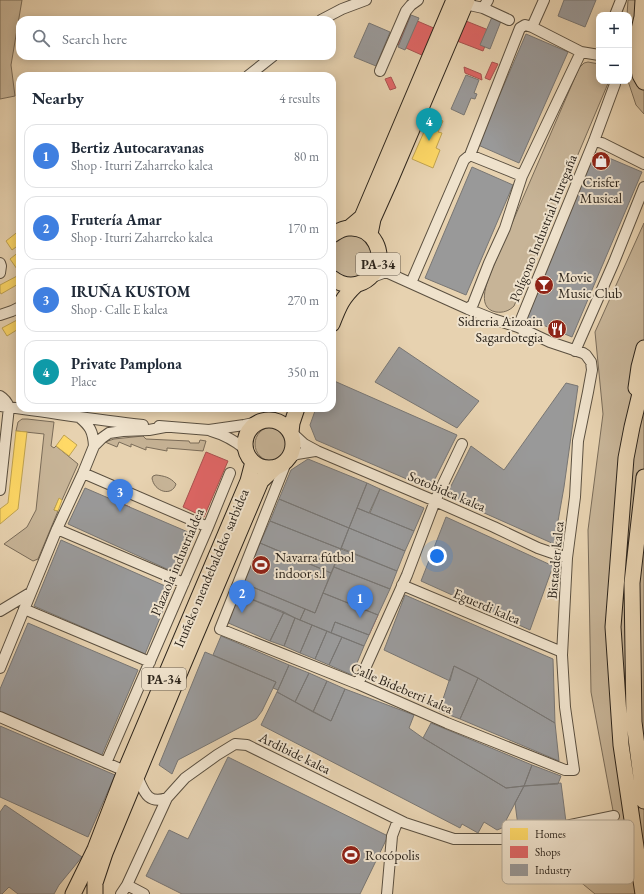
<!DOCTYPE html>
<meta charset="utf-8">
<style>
body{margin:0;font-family:"EB Garamond",serif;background:#f2f2f3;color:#1f2937}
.controls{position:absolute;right:12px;top:12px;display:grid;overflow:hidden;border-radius:8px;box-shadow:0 2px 10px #0003}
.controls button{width:36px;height:36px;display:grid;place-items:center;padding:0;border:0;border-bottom:1px solid #e0e1e3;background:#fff;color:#1f2937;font:20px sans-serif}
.you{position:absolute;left:437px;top:556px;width:14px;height:14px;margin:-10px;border:3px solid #fff;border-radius:50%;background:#1a73e8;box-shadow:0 0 0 6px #1a73e833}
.badge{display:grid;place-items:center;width:26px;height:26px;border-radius:50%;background:#7c3aed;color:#fff;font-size:13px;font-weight:700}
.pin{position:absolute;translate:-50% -33px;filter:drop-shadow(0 1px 2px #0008)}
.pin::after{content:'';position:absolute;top:21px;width:14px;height:12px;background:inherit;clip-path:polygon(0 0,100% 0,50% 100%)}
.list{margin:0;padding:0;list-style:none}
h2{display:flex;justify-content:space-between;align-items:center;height:52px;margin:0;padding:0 16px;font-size:17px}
h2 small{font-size:13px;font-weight:400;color:#747a83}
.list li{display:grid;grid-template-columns:26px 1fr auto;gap:12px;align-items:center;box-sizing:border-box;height:64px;margin:0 8px 8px;padding:0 8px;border:1px solid #e0e1e3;border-radius:12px}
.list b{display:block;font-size:15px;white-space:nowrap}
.list p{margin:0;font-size:13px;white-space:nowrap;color:#747a83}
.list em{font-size:13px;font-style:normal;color:#747a83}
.icon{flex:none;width:22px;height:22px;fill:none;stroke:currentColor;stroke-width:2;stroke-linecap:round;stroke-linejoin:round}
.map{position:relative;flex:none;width:644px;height:894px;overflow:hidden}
.search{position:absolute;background:#fff;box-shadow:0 2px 10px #0003;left:16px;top:16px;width:320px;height:44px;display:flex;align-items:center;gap:10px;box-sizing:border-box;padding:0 14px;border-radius:12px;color:#747a83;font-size:15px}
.panel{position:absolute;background:#fff;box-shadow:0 2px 10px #0003;left:16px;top:72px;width:320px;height:340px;border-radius:12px}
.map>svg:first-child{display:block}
.green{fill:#c7b497;stroke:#7a6c59}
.homes{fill:#ffd966;stroke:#c0a350}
.shops{fill:#e06666;stroke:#aa5250}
.industry{fill:#999;stroke:#787673}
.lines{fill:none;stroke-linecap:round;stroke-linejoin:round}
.minor-casing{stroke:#5b5040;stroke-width:12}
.highway-casing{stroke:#2c241b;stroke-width:17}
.minor{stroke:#efe2cc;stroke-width:10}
.highway{stroke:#e7d2b0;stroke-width:15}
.labels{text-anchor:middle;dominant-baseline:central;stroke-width:4;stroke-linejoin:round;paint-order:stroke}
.shield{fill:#efe2cc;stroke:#665d50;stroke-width:1}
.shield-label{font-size:13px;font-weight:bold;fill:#2c241b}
.poi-label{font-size:14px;fill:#2c241b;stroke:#efe2cc;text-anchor:start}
.street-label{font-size:14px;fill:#2c241b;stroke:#efe2cc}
.key{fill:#efe2cc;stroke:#b4a997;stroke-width:1}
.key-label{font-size:11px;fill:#2c241b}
</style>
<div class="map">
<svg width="644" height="894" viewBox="0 0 644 894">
<rect width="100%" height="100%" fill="#e7d2b0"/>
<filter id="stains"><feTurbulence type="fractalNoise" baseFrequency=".005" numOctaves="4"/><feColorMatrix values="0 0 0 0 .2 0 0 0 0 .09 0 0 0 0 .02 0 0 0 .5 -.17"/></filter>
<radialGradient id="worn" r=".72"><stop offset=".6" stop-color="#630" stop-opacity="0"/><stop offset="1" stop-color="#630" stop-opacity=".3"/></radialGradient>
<path class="green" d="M0,0H22L11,65L15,96L0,99Z
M628,0H644V114L636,105L628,81H629V15H627Z
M588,62L599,64V81H609L514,306C509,311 503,313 496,312C474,308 489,277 494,265L579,68L584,63Z
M644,223V894H595L532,842L614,816L591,692L588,530L603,414L595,332Z
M345,235H359L370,243L373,266L359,278H346L338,273L335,270L332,265V248L337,240Z
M22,419H27L54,422L51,446L54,448L56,446L78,464L62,500L59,499L54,510L58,511L38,559L33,561L4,544L27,527L36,510L44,434L16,431L18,422Z
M255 444a17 17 0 1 1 34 0a17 17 0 1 1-34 0Z
M143,436L146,439L189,441L190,443H199L200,440L206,441L203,451L167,448V451L146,447V450L131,444V447L119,442L117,447L105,442L114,439Z
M156,475C164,476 170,477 176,484C172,497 154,492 152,478L153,476Z"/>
<path class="homes" d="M431,116L443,121L438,132L442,133L436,148L440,150L433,168L412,159Z
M20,230V244L12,250L6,241Z
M20,251V267L17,269L10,259Z
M19,275L20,277V283L1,294L0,292V285Z
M17,320L20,325V328L7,336L2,328Z
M16,431L27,432L18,509L0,524V509L8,503Z
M64,435L77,445L69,456L56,446Z
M59,498L62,500L58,511L54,510Z"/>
<path class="shops" d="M408,17L436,29L424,56L397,44Z
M466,21L491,31L483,51L457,41Z
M492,62L498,64L490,80L485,78Z
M464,67L481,74L482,80L465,73Z
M391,77L396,88L390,90L385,79Z
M206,452L228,461L204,517L183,507Z
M118,502L130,507L123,522L111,516Z
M323,593L378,615L369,635L335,622L331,633L300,620L305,609L315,613Z"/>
<path class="industry" d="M564,0H596L585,27L558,16Z
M411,15L419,18L405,50L398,47Z
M492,17L501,21L490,49L480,45Z
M369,23L390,32L376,66L354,57Z
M526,34L568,52L519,163L478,145Z
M466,75L479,80L474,93L477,94L475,99L471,98L464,115L451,109Z
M595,152L642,172L572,337L526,318Z
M472,167L513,185L466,295L425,278Z
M399,347L479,401L457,428L375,382Z
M332,380L457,435L430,489L316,440L310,425L316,408H332Z
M566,383L578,386L564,487L554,544L446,496L471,446L504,470Z
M308,459L367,483L349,528L279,499L291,470Z
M367,483L380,489L369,513L357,508Z
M85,488L195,535L178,574L68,524Z
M380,489L424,508L414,531L370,513Z
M279,499L349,528L341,549L270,521Z
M357,508L414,531L405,551L349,528Z
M446,517L553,566L530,630L421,581Z
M270,521L341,549L331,573L260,543Z
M349,528L405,551L397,571L341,548Z
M61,540L172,589L145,654L34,606Z
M260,543L331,573L315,613L243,583Z
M341,549L397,571L390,589L334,567Z
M334,567L390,589L378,615L323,593Z
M243,583L305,609L300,620L239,594Z
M323,593L378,615L369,635L335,622L331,633L300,620L305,609L315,613Z
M239,594L284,612L270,641L226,622Z
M405,595L553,659L555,723L478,678L454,666L450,681L384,650Z
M284,612L295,618L284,646L270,641Z
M295,618L312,625L300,653L284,646Z
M335,622L369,635L364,646L331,633Z
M28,623L138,670L101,757L0,712V689Z
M312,625L327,631L315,659L300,653Z
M327,631L342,637L329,665L315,659Z
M221,636L289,665L278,690L273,688L276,682L213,655Z
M342,637L364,646L352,675L329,665Z
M205,652L276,682L262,711L256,719L178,760L172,774L159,765Z
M289,665L309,673L295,702L277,692Z
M454,666L478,678L460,719L439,711Z
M309,673L327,681L313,712L295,702Z
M478,678L555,723L559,761L460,719Z
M327,681L345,689L331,721L313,712Z
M345,689L414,715L409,728L423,738L506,788L524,786L502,828L497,830L484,822L478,833L462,824L460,828L261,725L277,692L331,721Z
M431,723L532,765L524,786L506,788L423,738Z
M0,726L115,775L88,837L0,797Z
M228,757L388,836L360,894H182L146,876L169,830L188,839Z
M532,765L561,776L558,784L524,786Z
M561,783L566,822L518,826L515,803L524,786Z
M5,805L82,857L59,885L54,894H18L9,887L2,894H0V812Z"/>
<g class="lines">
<g class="minor-casing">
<path id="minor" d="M465,4L483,8L488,0
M483,8L509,20
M615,15L621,0
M321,20L342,9L366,0
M532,27L544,0
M380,71L406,11L411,5L418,0
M248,76L273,56
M594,141L602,143L644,164
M470,155L522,176
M0,263L1,266L0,273
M411,283L464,160L470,155L520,28L525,25L532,27L581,52L599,55
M468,309L473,304L489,263L505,228L522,176L581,52
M0,315L12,311L20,307
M518,327L594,141L615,84V81
M575,351L614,262L644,187
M0,396C5,399 7,402 9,407
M0,406C48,412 95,420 143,425
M79,417C90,426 93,431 94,446
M159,426L209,430L244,425L258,422
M211,431C225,435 234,440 245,449
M291,432L304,444L317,451L435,501L494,527L538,548L567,558
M289,458L297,454L315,451
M287,460L220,629L358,684L447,723L565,770H574L565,707L562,655L567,558L575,497L578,441L588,392L592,370L591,362L586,355L583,353L550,342L518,327L493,319L468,309L386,272L370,278
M83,473L208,527
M0,490L9,407
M57,529L184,583
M402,585L562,652
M24,609L150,662
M0,611L30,593
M0,668L57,529L83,473L94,446L102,438L109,433L123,431L149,430L165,427
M358,684L407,575L435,501L462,444
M0,717L125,771
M106,763L208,527L230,473
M137,776C144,791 147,805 167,798
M127,885L144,894
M121,894L127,885L167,798L185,778L217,755L235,744L247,745L405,823L454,839H502L614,816
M387,894L392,836L398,820"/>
</g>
<g class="highway-casing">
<path id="highway" d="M643,0L642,17L637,38V59L640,75L644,82
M349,228L362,217L454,0
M370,234L373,219L390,181L467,0
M332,235C337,232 342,228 349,228C373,226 388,254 373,274C369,279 365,282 358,284C348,287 340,284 332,278
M332,324C339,306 342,298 356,285
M636,388L639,367L644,348
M245 444a24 24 0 1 1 48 0a24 24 0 1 1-48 0Z
M291,432L292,423L297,408
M644,477L632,583L634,722L644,801
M73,894L95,849L125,771L248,481L253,462
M95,894V883L105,853L183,665L261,481L276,467
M643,894L621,745L613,627L626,458L632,427L644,377"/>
</g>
<use href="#minor" class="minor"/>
<use href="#highway" class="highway"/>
</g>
<defs>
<g id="shop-disc" transform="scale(1)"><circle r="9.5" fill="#8f2418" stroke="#efe2cc"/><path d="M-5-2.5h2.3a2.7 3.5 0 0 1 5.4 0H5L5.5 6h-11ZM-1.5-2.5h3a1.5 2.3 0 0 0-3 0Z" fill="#fff"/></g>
<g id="bar-disc" transform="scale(1)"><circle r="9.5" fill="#8f2418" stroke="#efe2cc"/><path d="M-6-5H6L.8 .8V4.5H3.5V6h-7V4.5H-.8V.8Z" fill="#fff"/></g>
<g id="restaurant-disc" transform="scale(1)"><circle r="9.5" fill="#8f2418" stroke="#efe2cc"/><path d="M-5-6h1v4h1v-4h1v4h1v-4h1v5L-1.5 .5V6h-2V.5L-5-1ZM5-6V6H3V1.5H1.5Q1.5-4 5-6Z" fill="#fff"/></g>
<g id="stadium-disc" transform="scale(1)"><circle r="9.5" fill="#8f2418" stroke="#efe2cc"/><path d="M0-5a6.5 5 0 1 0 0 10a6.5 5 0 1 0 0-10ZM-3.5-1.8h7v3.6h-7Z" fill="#fff"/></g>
</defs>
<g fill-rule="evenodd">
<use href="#shop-disc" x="601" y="161"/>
<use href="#bar-disc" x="544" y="285"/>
<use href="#restaurant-disc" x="557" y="329"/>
<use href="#stadium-disc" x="261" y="565"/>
<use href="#stadium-disc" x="351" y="855"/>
</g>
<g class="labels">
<g class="shield">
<rect x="356" y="253" width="44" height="22" rx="3"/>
<rect x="142" y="668" width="44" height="22" rx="3"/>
</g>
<g class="shield-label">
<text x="378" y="264">PA-34</text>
<text x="164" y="679">PA-34</text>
</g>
<g class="poi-label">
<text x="601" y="182" text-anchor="middle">Crisfer<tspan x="601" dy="16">Musical</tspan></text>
<text x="558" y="277">Movie<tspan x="558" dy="16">Music Club</tspan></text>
<text x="543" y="321" text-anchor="end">Sidreria Aizoain<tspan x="543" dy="16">Sagardotegia</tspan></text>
<text x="275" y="557">Navarra fútbol<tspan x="275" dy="16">indoor s.l</tspan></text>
<text x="365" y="855">Rocópolis</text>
</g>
<g class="street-label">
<text transform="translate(543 228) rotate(-68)">Polígono Industrial Iruregaña</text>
<text transform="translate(447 491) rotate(23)">Sotobidea kalea</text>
<text transform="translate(555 560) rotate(-85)">Bistaeder kalea</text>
<text transform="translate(177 562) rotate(-67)">Plazaola industrialdea</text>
<text transform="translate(211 568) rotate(-67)">Iruñeko mendebaldeko sarbidea</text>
<text transform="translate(487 606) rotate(23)">Eguerdi kalea</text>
<text transform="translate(402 688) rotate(23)">Calle Bideberri kalea</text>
<text transform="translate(295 753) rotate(26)">Ardibide kalea</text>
</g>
</g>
<rect x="502" y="820" width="132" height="64" rx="6" class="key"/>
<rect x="510" y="828" width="18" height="12" fill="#ffd966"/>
<rect x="510" y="846" width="18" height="12" fill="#e06666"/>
<rect x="510" y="864" width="18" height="12" fill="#999"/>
<g class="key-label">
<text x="535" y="838">Homes</text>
<text x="535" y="856">Shops</text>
<text x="535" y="874">Industry</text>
</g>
<rect width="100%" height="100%" filter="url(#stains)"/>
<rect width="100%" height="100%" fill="url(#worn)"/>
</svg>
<div class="controls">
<button>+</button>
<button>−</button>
</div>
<div class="you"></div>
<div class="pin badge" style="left:360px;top:618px;background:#3f7fe0">1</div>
<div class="pin badge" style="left:242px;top:613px;background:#3f7fe0">2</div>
<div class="pin badge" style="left:120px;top:512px;background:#3f7fe0">3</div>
<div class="pin badge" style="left:429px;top:141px;background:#0f9aa8">4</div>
<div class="search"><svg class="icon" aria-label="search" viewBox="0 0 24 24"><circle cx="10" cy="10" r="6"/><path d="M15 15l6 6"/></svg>Search here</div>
<section class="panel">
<h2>Nearby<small>4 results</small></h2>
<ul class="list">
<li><span class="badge" style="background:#3f7fe0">1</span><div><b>Bertiz Autocaravanas</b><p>Shop · Iturri Zaharreko kalea</p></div><em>80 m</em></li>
<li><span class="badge" style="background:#3f7fe0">2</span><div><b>Frutería Amar</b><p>Shop · Iturri Zaharreko kalea</p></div><em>170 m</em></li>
<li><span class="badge" style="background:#3f7fe0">3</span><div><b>IRUÑA KUSTOM</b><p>Shop · Calle E kalea</p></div><em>270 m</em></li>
<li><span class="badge" style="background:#0f9aa8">4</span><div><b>Private Pamplona</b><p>Place</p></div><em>350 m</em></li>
</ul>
</section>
</div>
